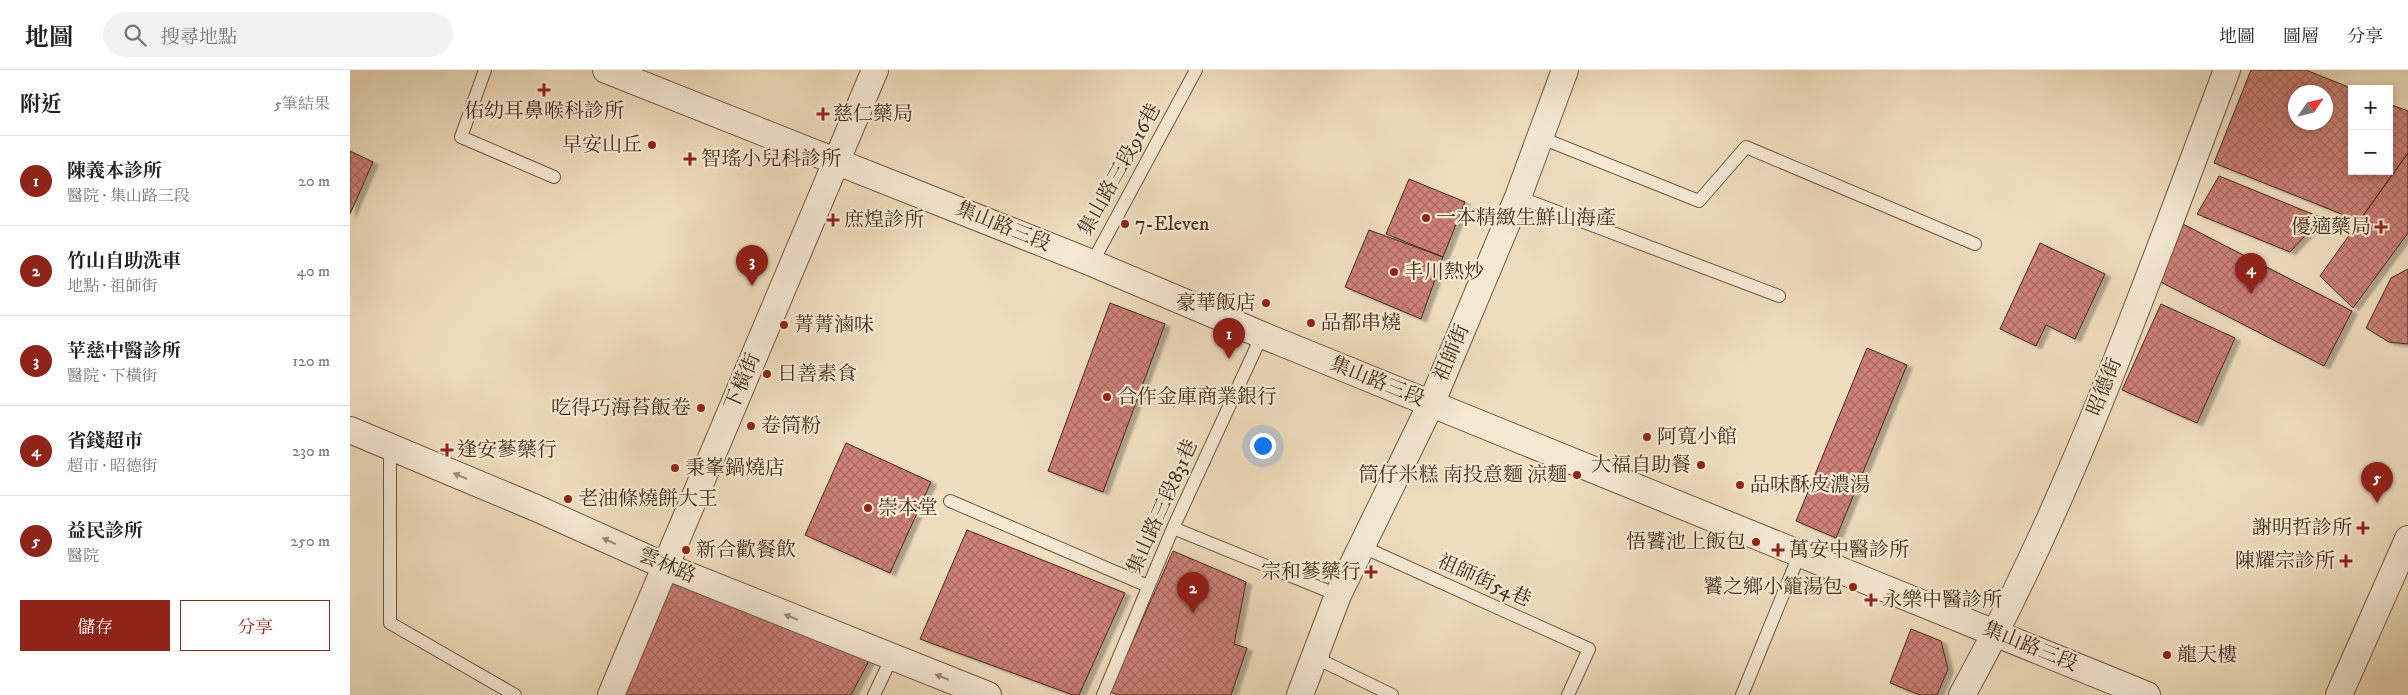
<!DOCTYPE html>
<html lang="zh-TW">
<meta charset="utf-8">
<style>
body{margin:0;font-family:"IM FELL DW Pica","Noto Serif TC",serif;background:#f2f2f2;color:#222}
.controls{position:absolute;right:15px;top:15px;display:grid;overflow:hidden;border-radius:0px;box-shadow:0 2px 8px #0003}
.controls button{width:45px;height:45px;display:grid;place-items:center;padding:0;border:0;border-bottom:1px solid #e0e0e0;background:#fff;color:#222;font:25px sans-serif}
.compass{position:absolute;left:1938px;top:15px;width:45px;height:45px;border-radius:50%;background:#fff;box-shadow:0 2px 8px #0003;rotate:55deg}
.you{position:absolute;left:912px;top:375px;width:18px;height:18px;margin:-12px;border:4px solid #fff;border-radius:50%;background:#1a73e8;box-shadow:0 0 0 8px #1a73e833}
.badge{display:grid;place-items:center;width:32px;height:32px;border-radius:50%;background:#8f2418;color:#fff;font-size:16px;font-weight:700}
.pin{position:absolute;translate:-50% -41px;filter:drop-shadow(0 1px 2px #0008)}
.pin::after{content:'';position:absolute;top:26px;width:18px;height:15px;background:inherit;clip-path:polygon(0 0,100% 0,50% 100%)}
.list{margin:0;padding:0;list-style:none}
h2{display:flex;justify-content:space-between;align-items:center;height:65px;margin:0;padding:0 20px;font-size:21px}
h2 small{font-size:16px;font-weight:400;color:#767676}
.list li{display:grid;grid-template-columns:32px 1fr auto;gap:15px;align-items:center;box-sizing:border-box;height:90px;padding:0 20px;border-top:1px solid #e0e0e0}
.list b{display:block;font-size:19px;white-space:nowrap}
.list p{margin:0;font-size:16px;white-space:nowrap;color:#767676}
.list em{font-size:16px;font-style:normal;color:#767676}
.actions{display:flex;gap:10px;padding:15px 20px}
.actions a{flex:1;padding:11px 0;border:1px solid #8f2418;border-radius:0px;text-align:center;font-size:18px;color:#8f2418}
.actions .main{background:#8f2418;color:#fff}
.icon{flex:none;width:28px;height:28px;fill:none;stroke:currentColor;stroke-width:2;stroke-linecap:round;stroke-linejoin:round}
.map{position:relative;flex:none;width:2058px;height:625px;overflow:hidden}
header{display:flex;align-items:center;gap:30px;box-sizing:border-box;height:70px;padding:0 25px;background:#fff;border-bottom:1px solid #e0e0e0}
header strong{font-size:24px}
nav{display:flex;gap:28px;margin-inline-start:auto;font-size:18px}
.search{width:350px;height:45px;background:#f2f2f2;display:flex;align-items:center;gap:12px;box-sizing:border-box;padding:0 18px;border-radius:28px;color:#767676;font-size:19px}
main{display:flex}
aside{flex:1;background:#fff}
.map>svg:first-child{display:block}
.building{fill:url(#building-cross-hatch);stroke:#462b1a;fill-rule:evenodd;filter:url(#shadow)}
.lines{fill:none;stroke-linecap:round;stroke-linejoin:round}
.lane-casing{stroke:#705843;stroke-width:14}
.street-casing{stroke:#705843;stroke-width:28}
.lane{stroke:#f5e9d4;stroke-width:12}
.street{stroke:#f5e9d4;stroke-width:26}
.oneway{fill:#9e8a77}
.poi-dot{fill:#8f2418;stroke:#f5e9d4;stroke-width:2}
.labels{text-anchor:middle;dominant-baseline:central;stroke-width:4.5;stroke-linejoin:round;paint-order:stroke}
.poi-label{font-size:20px;fill:#462b1a;stroke:#f5e9d4;text-anchor:start}
.street-label{font-size:20px;fill:#462b1a;stroke:#f5e9d4}
</style>
<header>
<strong>地圖</strong>
<div class="search"><svg class="icon" aria-label="search" viewBox="0 0 24 24"><circle cx="10" cy="10" r="6"/><path d="M15 15l6 6"/></svg>搜尋地點</div>
<nav><a>地圖</a><a>圖層</a><a>分享</a></nav>
</header>
<main>
<aside>
<h2>附近<small>5筆結果</small></h2>
<ul class="list">
<li><span class="badge">1</span><div><b>陳義本診所</b><p>醫院 · 集山路三段</p></div><em>20 m</em></li>
<li><span class="badge">2</span><div><b>竹山自助洗車</b><p>地點 · 祖師街</p></div><em>40 m</em></li>
<li><span class="badge">3</span><div><b>苹慈中醫診所</b><p>醫院 · 下橫街</p></div><em>120 m</em></li>
<li><span class="badge">4</span><div><b>省錢超市</b><p>超市 · 昭德街</p></div><em>230 m</em></li>
<li><span class="badge">5</span><div><b>益民診所</b><p>醫院</p></div><em>250 m</em></li>
</ul>
<div class="actions"><a class="main">儲存</a><a>分享</a></div>
</aside>
<div class="map">
<svg width="2058" height="625" viewBox="0 0 2058 625">
<defs>
<pattern id="building-cross-hatch" width="8" height="8" patternUnits="userSpaceOnUse" patternTransform="scale(1.25)"><rect width="8" height="8" fill="#ce8178"/><path d="M0 0l8 8M0 8l8-8" fill="none" stroke="#a96a62"/></pattern>
<filter id="shadow"><feDropShadow dx="5.5" dy="3" stdDeviation="1" flood-color="#0004"/></filter>
</defs>
<rect width="100%" height="100%" fill="#efddbd"/>
<filter id="stains"><feTurbulence type="fractalNoise" baseFrequency=".004" numOctaves="4"/><feColorMatrix values="0 0 0 0 .2 0 0 0 0 .09 0 0 0 0 .02 0 0 0 .5 -.17"/></filter>
<radialGradient id="worn" r=".72"><stop offset=".6" stop-color="#630" stop-opacity="0"/><stop offset="1" stop-color="#630" stop-opacity=".3"/></radialGradient>
<path class="building" d="M1901,0H1956L2003,19L2002,101H2039V34L2058,41V83L2009,151L1864,93ZM1946,22H1976V52H1946Z
M0,81L23,92L0,144Z
M2058,83V163L2003,238L1970,206Z
M1869,106L1972,148L1940,182L1847,144Z
M1059,109L1115,132L1093,187L1036,164Z
M1827,151L2002,241L1974,296L1799,206Z
M1019,160L1093,187L1071,249L995,217Z
M1690,173L1755,204L1725,269L1696,255L1686,276L1650,259Z
M2058,199V274L2039,272L2016,258L2041,208Z
M760,233L815,254L753,422L698,401Z
M1811,234L1885,268L1847,353L1772,320Z
M1517,278L1557,295L1486,468L1446,451Z
M496,373L581,412L540,503L455,465Z
M617,460L775,523L729,625H723L570,569Z
M823,481L896,512L884,574L897,578L881,625H768L760,622Z
M319,509L520,589L501,625H273Z
M1561,559L1591,571L1598,599L1587,625H1570L1540,613Z"/>
<g class="lines">
<g class="lane-casing">
<path id="lane" d="M135,0L111,67L204,107
M1189,67L1349,131L1396,77L1625,174
M1168,127L1429,226
M742,193L846,0
M40,377V553L165,625
M600,431L798,516
M823,458L988,525
M1013,477L1239,579L1218,625
M964,587L1042,625
M524,625L542,587
M753,625L823,458L912,265
M1392,625L1450,483"/>
</g>
<g class="street-casing">
<path id="street" d="M256,0L742,193L912,265L1797,625
M0,360L186,438L315,496L638,625
M261,625L525,0
M950,625L988,525L1081,334L1168,127L1215,0
M1612,625C1722,427 1797,211 1877,0
M1989,625L2058,469"/>
</g>
<use href="#lane" class="lane"/>
<use href="#street" class="street"/>
</g>
<defs><path id="oneway-solid" d="M-6-.8H1V-3.2L6.5 0L1 3.2V.8H-6Z" transform="scale(1.25)"/></defs>
<g class="oneway">
<use href="#oneway-solid" transform="translate(110 406) rotate(-157)"/>
<use href="#oneway-solid" transform="translate(259 471) rotate(-155)"/>
<use href="#oneway-solid" transform="translate(441 547) rotate(-158)"/>
<use href="#oneway-solid" transform="translate(592 607) rotate(-158)"/>
</g>
<g class="poi-dot">
<path d="M191.5 12.5h5v5h5v5h-5v5h-5v-5h-5v-5h5z"/>
<path d="M470.5 36.5h5v5h5v5h-5v5h-5v-5h-5v-5h5z"/>
<circle cx="302" cy="75" r="5"/>
<path d="M337.5 81.5h5v5h5v5h-5v5h-5v-5h-5v-5h5z"/>
<circle cx="1076" cy="148" r="5"/>
<path d="M480.5 142.5h5v5h5v5h-5v5h-5v-5h-5v-5h5z"/>
<circle cx="775" cy="154" r="5"/>
<path d="M2028.5 149.5h5v5h5v5h-5v5h-5v-5h-5v-5h5z"/>
<circle cx="1044" cy="202" r="5"/>
<circle cx="916" cy="233" r="5"/>
<circle cx="961" cy="253" r="5"/>
<circle cx="434" cy="255" r="5"/>
<circle cx="417" cy="304" r="5"/>
<circle cx="757" cy="327" r="5"/>
<circle cx="351" cy="338" r="5"/>
<circle cx="401" cy="356" r="5"/>
<circle cx="1297" cy="367" r="5"/>
<path d="M94.5 372.5h5v5h5v5h-5v5h-5v-5h-5v-5h5z"/>
<circle cx="1351" cy="395" r="5"/>
<circle cx="325" cy="398" r="5"/>
<circle cx="1227" cy="405" r="5"/>
<circle cx="1390" cy="415" r="5"/>
<circle cx="218" cy="429" r="5"/>
<circle cx="518" cy="438" r="5"/>
<path d="M2010.5 450.5h5v5h5v5h-5v5h-5v-5h-5v-5h5z"/>
<circle cx="1406" cy="472" r="5"/>
<circle cx="336" cy="480" r="5"/>
<path d="M1425.5 472.5h5v5h5v5h-5v5h-5v-5h-5v-5h5z"/>
<path d="M1993.5 483.5h5v5h5v5h-5v5h-5v-5h-5v-5h5z"/>
<path d="M1018.5 494.5h5v5h5v5h-5v5h-5v-5h-5v-5h5z"/>
<circle cx="1503" cy="517" r="5"/>
<path d="M1518.5 522.5h5v5h5v5h-5v5h-5v-5h-5v-5h5z"/>
<circle cx="1817" cy="585" r="5"/>
</g>
<g class="labels">
<g class="poi-label">
<text x="194" y="41" text-anchor="middle">佑幼耳鼻喉科診所</text>
<text x="483" y="44">慈仁藥局</text>
<text x="292" y="75" text-anchor="end">早安山丘</text>
<text x="351" y="89">智瑤小兒科診所</text>
<text x="1086" y="148">一本精緻生鮮山海產</text>
<text x="494" y="150">庶煌診所</text>
<text x="785" y="154">7-Eleven</text>
<text x="2021" y="157" text-anchor="end">優適藥局</text>
<text x="1054" y="202">丰川熱炒</text>
<text x="906" y="233" text-anchor="end">豪華飯店</text>
<text x="971" y="253">品都串燒</text>
<text x="444" y="255">菁菁滷味</text>
<text x="427" y="304">日善素食</text>
<text x="767" y="327">合作金庫商業銀行</text>
<text x="341" y="338" text-anchor="end">吃得巧海苔飯卷</text>
<text x="411" y="356">卷筒粉</text>
<text x="1307" y="367">阿寬小館</text>
<text x="107" y="380">逢安蔘藥行</text>
<text x="1341" y="395" text-anchor="end">大福自助餐</text>
<text x="335" y="398">秉峯鍋燒店</text>
<text x="1217" y="405" text-anchor="end">筒仔米糕 南投意麵 涼麵</text>
<text x="1400" y="415">品味酥皮濃湯</text>
<text x="228" y="429">老油條燒餅大王</text>
<text x="528" y="438">崇本堂</text>
<text x="2002" y="458" text-anchor="end">謝明哲診所</text>
<text x="1396" y="472" text-anchor="end">悟饕池上飯包</text>
<text x="346" y="480">新合歡餐飲</text>
<text x="1439" y="480">萬安中醫診所</text>
<text x="1985" y="491" text-anchor="end">陳耀宗診所</text>
<text x="1011" y="502" text-anchor="end">宗和蔘藥行</text>
<text x="1493" y="517" text-anchor="end">饕之鄉小籠湯包</text>
<text x="1532" y="530">永樂中醫診所</text>
<text x="1827" y="585">龍天樓</text>
</g>
<g class="street-label">
<text transform="translate(770 100) rotate(-61)">集山路三段916巷</text>
<text transform="translate(653 157) rotate(22)">集山路三段</text>
<text transform="translate(1102 283) rotate(-67)">祖師街</text>
<text transform="translate(393 312) rotate(-67)">下橫街</text>
<text transform="translate(1027 312) rotate(22)">集山路三段</text>
<text transform="translate(1755 317) rotate(-68)">昭德街</text>
<text transform="translate(813 437) rotate(-66)">集山路三段831巷</text>
<text transform="translate(317 496) rotate(23)">雲林路</text>
<text transform="translate(1134 511) rotate(24)">祖師街54巷</text>
<text transform="translate(1680 577) rotate(22)">集山路三段</text>
</g>
</g>
<rect width="100%" height="100%" filter="url(#stains)"/>
<rect width="100%" height="100%" fill="url(#worn)"/>
</svg>
<div class="controls">
<button>+</button>
<button>−</button>
</div>
<svg class="compass" viewBox="-18 -18 36 36"><path d="M0-13l5 13h-10z" fill="#e53935"/><path d="M0 13l5-13h-10z" fill="#767676"/></svg>
<div class="you"></div>
<div class="pin badge" style="left:879px;top:289px">1</div>
<div class="pin badge" style="left:843px;top:543px">2</div>
<div class="pin badge" style="left:402px;top:216px">3</div>
<div class="pin badge" style="left:1901px;top:224px">4</div>
<div class="pin badge" style="left:2027px;top:433px">5</div>
</div>
</main>
